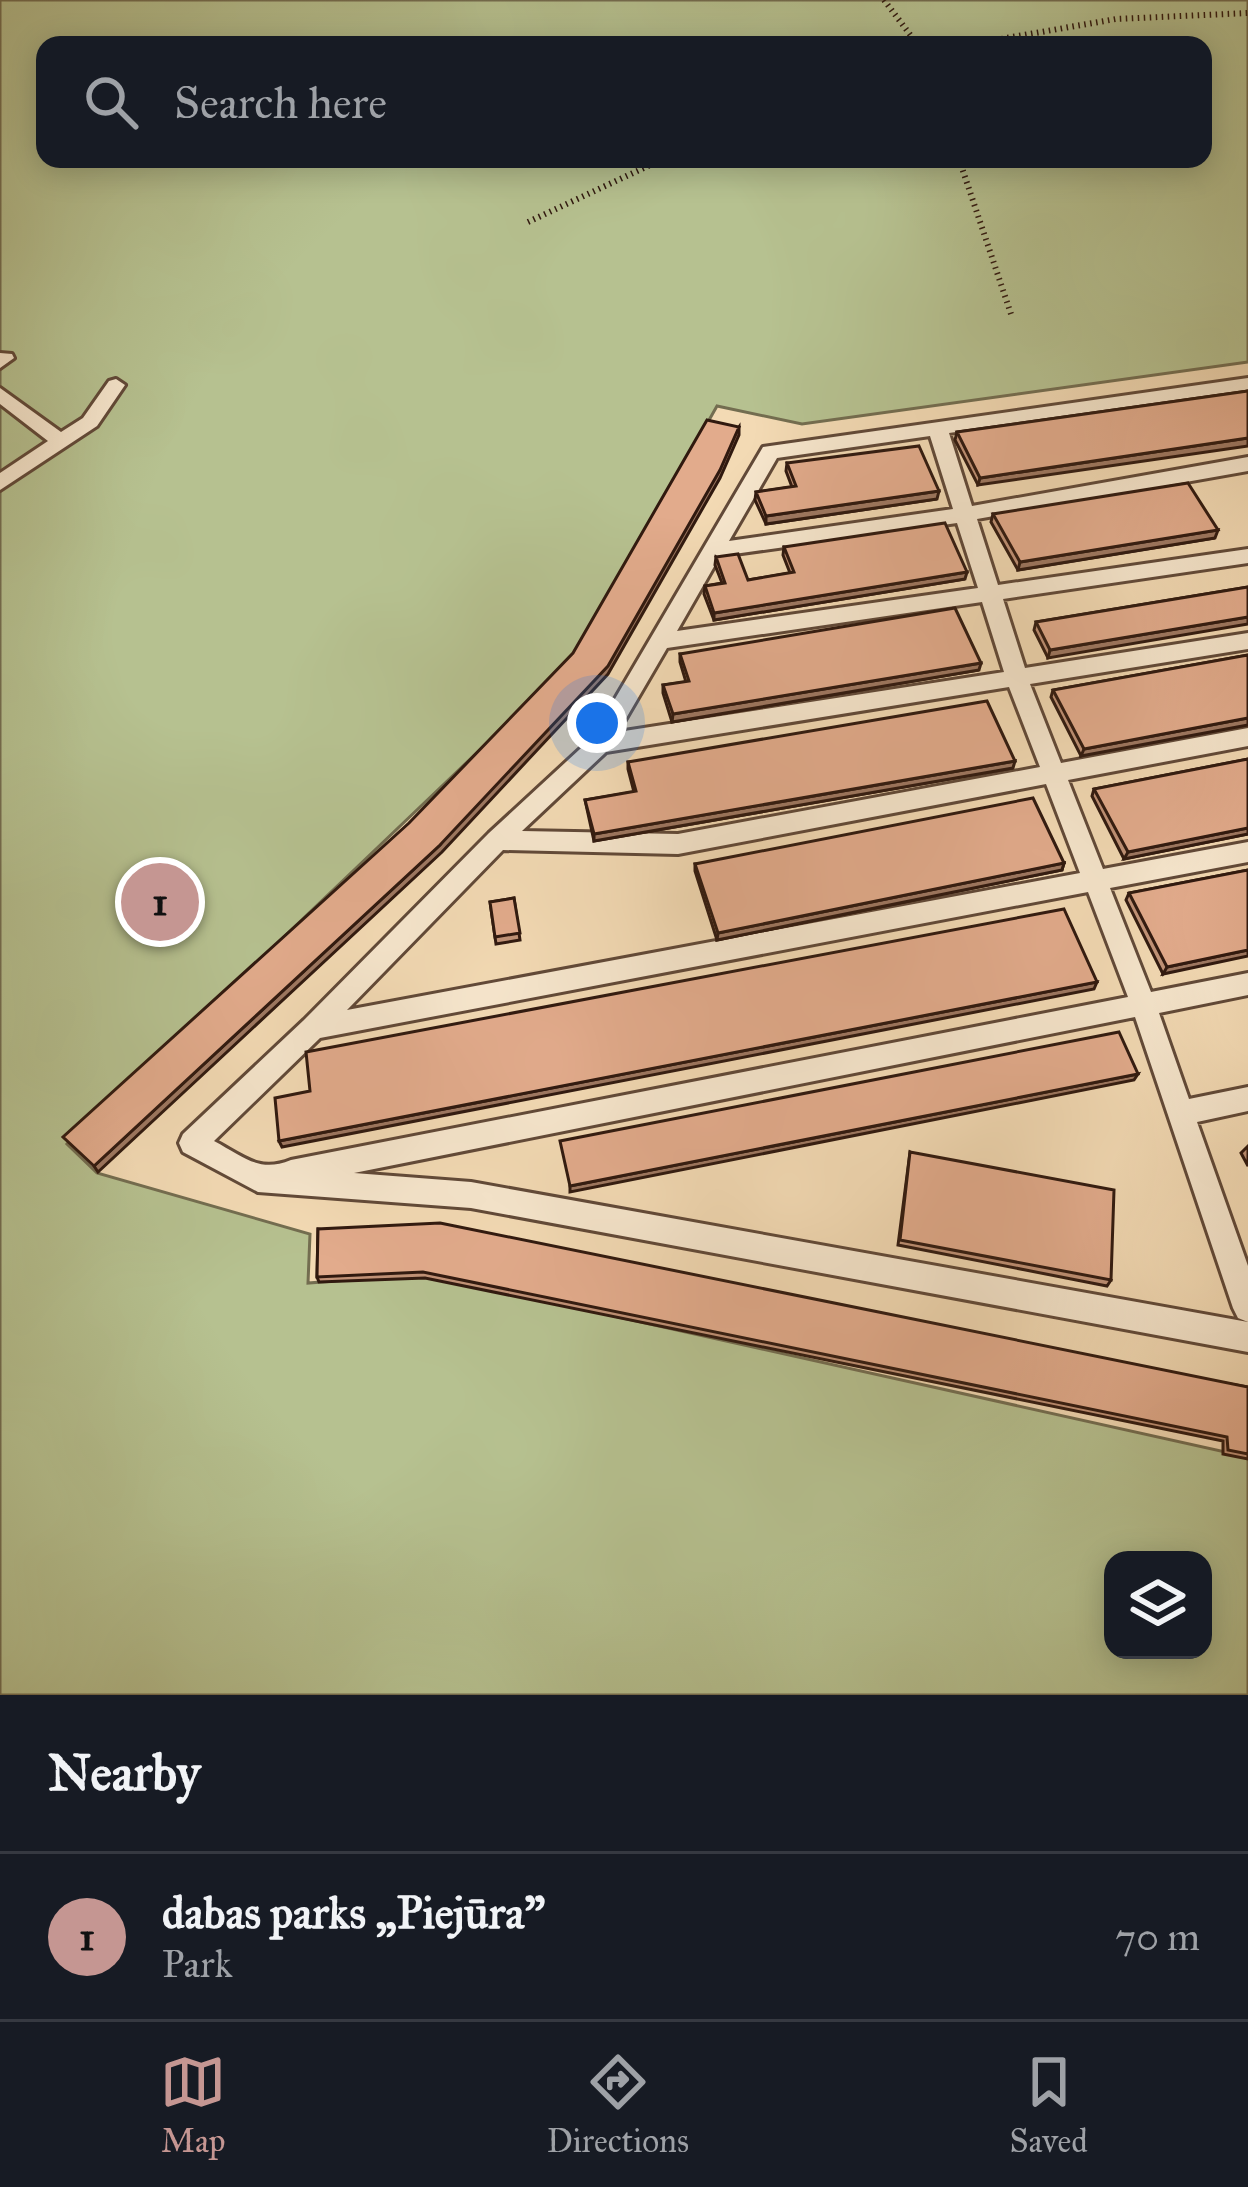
<!DOCTYPE html>
<meta charset="utf-8">
<style>
body{margin:0;font-family:"IM FELL Great Primer",serif;background:#242831;color:#f1f3f6}
.controls{position:absolute;right:36px;bottom:36px;display:grid;overflow:hidden;border-radius:24px;box-shadow:0 6px 30px #0003}
.controls button{width:108px;height:108px;display:grid;place-items:center;padding:0;border:0;border-bottom:3px solid #363941;background:#171b24;color:#f1f3f6;font:60px sans-serif}
.you{position:absolute;left:597px;top:723px;width:42px;height:42px;margin:-30px;border:9px solid #fff;border-radius:50%;background:#1a73e8;box-shadow:0 0 0 18px #1a73e833}
.badge{display:grid;place-items:center;width:78px;height:78px;border-radius:50%;background:#c59692;color:#111;font-size:39px;font-weight:700}
.pin{position:absolute;translate:-50% -50%;border:6px solid #fff;box-shadow:0 3px 12px #0006}
.list{margin:0;padding:0;list-style:none}
h2{display:flex;justify-content:space-between;align-items:center;height:156px;margin:0;padding:0 48px;font-size:51px}
h2 small{font-size:39px;font-weight:400;color:#9ea1a6}
.list li{display:grid;grid-template-columns:78px 1fr auto;gap:36px;align-items:center;box-sizing:border-box;height:168px;padding:0 48px;border-top:3px solid #363941}
.list b{display:block;font-size:45px;white-space:nowrap}
.list p{margin:0;font-size:39px;white-space:nowrap;color:#9ea1a6}
.list em{font-size:39px;font-style:normal;color:#9ea1a6}
.icon{flex:none;width:66px;height:66px;fill:none;stroke:currentColor;stroke-width:2;stroke-linecap:round;stroke-linejoin:round}
.map{position:relative;flex:none;width:1248px;height:1695px;overflow:hidden}
.search{position:absolute;background:#171b24;box-shadow:0 6px 30px #0003;left:36px;right:36px;top:36px;height:132px;display:flex;align-items:center;gap:30px;box-sizing:border-box;padding:0 42px;border-radius:24px;color:#9ea1a6;font-size:45px}
.sheet{height:324px;background:#171b24}
nav{display:flex;justify-content:space-around;align-items:center;box-sizing:border-box;height:168px;border-top:3px solid #363941;background:#171b24;font-size:33px;color:#9ea1a6}
nav a{display:grid;justify-items:center;gap:6px}
nav .on{color:#c59692}
.map>svg:first-child{display:block}
.green{fill:#b6c190;stroke:#736d50;stroke-width:3;fill-rule:evenodd}
.lines{fill:none;stroke-linecap:round;stroke-linejoin:round}
.lane-casing{stroke:#614938;stroke-width:6}
.path{stroke:#30190f;stroke-width:6;stroke-dasharray:1.5 4.5;stroke-linecap:butt}
.lane{fill:#f7e7ce;fill-rule:evenodd}
.wall{fill:#c29378;stroke:#30190f;stroke-width:3}
.shaded-wall{fill:#9e7862;stroke:#30190f;stroke-width:3}
.building{fill:#e2ab8c;stroke:#30190f;stroke-width:3}
</style>
<div class="map">
<svg width="1248" height="1695" viewBox="0 0 1248 1695">
<rect width="100%" height="100%" fill="#f3dab4"/>
<filter id="stains"><feTurbulence type="fractalNoise" baseFrequency=".00167" numOctaves="4"/><feColorMatrix values="0 0 0 0 .2 0 0 0 0 .09 0 0 0 0 .02 0 0 0 .5 -.17"/></filter>
<radialGradient id="worn" r=".72"><stop offset=".6" stop-color="#630" stop-opacity="0"/><stop offset="1" stop-color="#630" stop-opacity=".3"/></radialGradient>
<path class="green" d="M0,0H1248V362L802,424L717,406L573,661L67,1144L97,1173L310,1234L308,1283L425,1274L1248,1457V1695H0ZM45,45H1203V159H45ZM1113,1560H1203V1650H1113Z"/>
<g class="lines">
<g class="lane-casing">
<path id="lane" d="M0,353L12,354L14,358L0,368Z
M1248,378V390L949,433L972,506L1248,457V471L977,519L998,585L1248,549V563L1003,599L1025,668L1248,633V649L1030,684L1061,763L1248,728V746L1068,780L1103,869L1248,842V862L1110,888L1151,992L1248,973V995L1159,1013L1189,1099L1248,1087V1111L1197,1122L1248,1266V1322L1238,1318L1233,1308L1135,1017L354,1173L471,1182L1248,1322V1352L471,1208L258,1192L183,1152L179,1143L183,1134L304,1020L489,833L592,738L763,447ZM930,436L953,509L729,541L777,458ZM957,523L978,588L677,631L720,556ZM982,602L1004,672L618,732L667,648ZM1009,687L1040,767L678,834L522,831L606,752ZM1046,784L1080,873L347,1010L503,850L678,854ZM1088,892L1128,997L291,1160C259,1173 244,1157 214,1141L320,1038Z
M116,379L125,385L97,426L0,490V473L48,441L0,404V388L61,432L83,418L109,381Z"/>
</g>
<path class="path" d="M884,0L918,45
M966,45L1116,19L1248,13
M959,159L1012,317
M528,222L663,159"/>
<use href="#lane" class="lane"/>
</g>
<path class="wall" d="M1248,391L978,485L955,440L957,432Z
M787,463L937,499L766,524L755,500L756,492L792,487L786,471Z
M993,514L1215,538L1018,570L991,522Z
M784,547L965,579L714,620L704,594L705,586L722,583L715,565L716,557L748,580L790,573L783,555Z
M1248,587L1048,658L1034,630L1036,622Z
M680,654L979,670L672,722L663,693V685L686,682L680,662Z
M1248,655L1081,756L1051,697L1053,690Z
M1248,759V834L1124,859L1092,796L1094,789Z
M628,762L1013,768L594,841L585,800L634,792L628,769Z
M1064,863L1062,870L717,940L695,871V864Z
M1248,870L1163,974L1126,900L1129,893Z
M514,898L520,940L496,944L490,902Z
M1248,1146V1166L1241,1153Z
M910,1152L1111,1280L1107,1286L898,1245Z
M318,1229L1248,1387V1459L1223,1454V1441L425,1278L319,1282L317,1277Z"/>
<path class="shaded-wall" d="M739,427V435L720,478L608,674L442,852L98,1172L94,1166L440,845Z
M1248,438V446L978,485L980,478Z
M939,491L937,499L766,524V516Z
M1218,530L1215,538L1018,570L1020,562Z
M967,572L965,579L714,620V613Z
M1248,617V624L1048,658L1050,650Z
M981,663L979,670L672,722L673,714Z
M1248,718V725L1081,756L1084,749Z
M1015,761L1013,768L594,841V834Z
M1248,828V834L1124,859L1128,852Z
M1064,863L1062,870L717,940L718,933Z
M1248,950V956L1163,974L1167,967Z
M1097,982L1094,989L282,1147L279,1141Z
M1138,1074L1134,1080L570,1192V1186Z"/>
<path class="building" d="M1248,391V438L980,478L957,432Z
M707,420L739,427L720,470L608,666L440,845L94,1166L63,1137L409,823L573,653Z
M919,446L939,491L766,516L756,492L796,486L787,463Z
M1188,483L1218,530L1020,562L993,514Z
M945,523L967,572L714,613L705,586L725,583L716,557L738,554L748,580L794,572L784,547Z
M1248,587V617L1050,650L1036,622Z
M955,608L981,663L673,714L663,685L689,681L680,654Z
M1248,655V718L1084,749L1053,690Z
M987,701L1015,761L594,834L585,800L636,791L628,762Z
M1248,759V828L1128,852L1094,789Z
M1033,798L1064,863L718,933L695,864Z
M1248,870V950L1167,967L1129,893Z
M514,898L520,933L495,937L490,902Z
M1064,909L1097,982L279,1141L275,1098L310,1091L306,1052Z
M1119,1032L1138,1074L570,1186L560,1141Z
M910,1152L1114,1190L1111,1280L900,1240Z
M440,1223L1248,1387V1454L1228,1450L1227,1437L423,1272L317,1277L318,1229Z"/>
<rect width="100%" height="100%" filter="url(#stains)"/>
<rect width="100%" height="100%" fill="url(#worn)"/>
</svg>
<div class="controls">
<button><svg class="icon" aria-label="layers" viewBox="0 0 24 24"><path d="M12 4l9 5-9 5-9-5zM3 14l9 5 9-5"/></svg></button>
</div>
<div class="you"></div>
<div class="pin badge" style="left:160px;top:902px">1</div>
<div class="search"><svg class="icon" aria-label="search" viewBox="0 0 24 24"><circle cx="10" cy="10" r="6"/><path d="M15 15l6 6"/></svg>Search here</div>
</div>
<section class="sheet">
<h2>Nearby<small></small></h2>
<ul class="list">
<li><span class="badge">1</span><div><b>dabas parks „Piejūra”</b><p>Park</p></div><em>70 m</em></li>
</ul>
</section>
<nav>
<a class="on"><svg class="icon" aria-label="map" viewBox="0 0 24 24"><path d="M3 6l6-2 6 2 6-2v14l-6 2-6-2-6 2zM9 4v14M15 6v14"/></svg>Map</a>
<a><svg class="icon" aria-label="directions" viewBox="0 0 24 24"><path d="M12 3l9 9-9 9-9-9zM9 14v-3h6M13 9l2 2-2 2"/></svg>Directions</a>
<a><svg class="icon" aria-label="saved" viewBox="0 0 24 24"><path d="M7 4h10v16l-5-4-5 4z"/></svg>Saved</a>
</nav>
